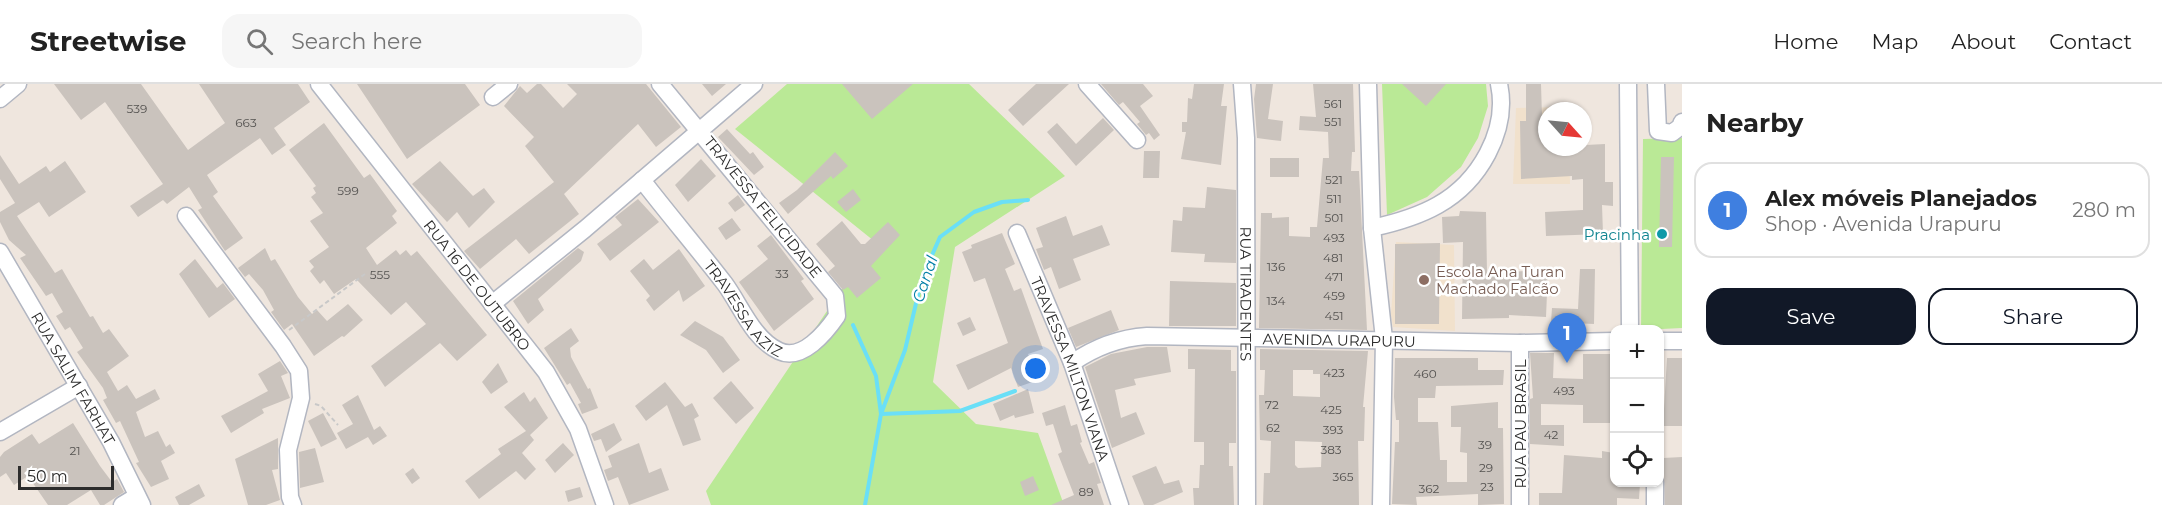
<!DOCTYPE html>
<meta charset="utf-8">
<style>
body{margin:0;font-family:Montserrat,sans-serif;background:#f6f6f6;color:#222}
.controls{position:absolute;right:18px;bottom:18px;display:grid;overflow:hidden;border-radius:12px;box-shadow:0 2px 4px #0004}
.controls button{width:54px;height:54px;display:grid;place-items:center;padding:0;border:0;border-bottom:2px solid #e0e0e0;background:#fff;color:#222;font:30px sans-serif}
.compass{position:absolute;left:1538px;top:18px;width:54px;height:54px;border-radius:50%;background:#fff;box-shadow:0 2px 4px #0004;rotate:117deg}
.scale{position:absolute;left:18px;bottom:15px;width:96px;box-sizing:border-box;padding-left:6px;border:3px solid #2c2c2c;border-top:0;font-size:16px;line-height:21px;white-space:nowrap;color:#2c2c2c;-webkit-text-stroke:4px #fff;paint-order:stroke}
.you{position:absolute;left:1036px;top:285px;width:21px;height:21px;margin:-15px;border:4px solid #fff;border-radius:50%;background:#1a73e8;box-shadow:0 0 0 9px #1a73e833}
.badge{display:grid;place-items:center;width:39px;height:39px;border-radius:50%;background:#111827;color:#fff;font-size:20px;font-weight:700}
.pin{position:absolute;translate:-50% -50px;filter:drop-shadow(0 2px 3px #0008)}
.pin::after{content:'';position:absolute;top:32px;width:21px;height:18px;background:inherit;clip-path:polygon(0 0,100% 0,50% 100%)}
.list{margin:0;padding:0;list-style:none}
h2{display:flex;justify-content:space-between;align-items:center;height:78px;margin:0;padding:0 24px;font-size:26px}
h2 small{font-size:20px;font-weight:400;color:#767676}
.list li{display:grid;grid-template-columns:39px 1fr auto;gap:18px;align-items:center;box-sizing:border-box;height:96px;margin:0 12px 12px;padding:0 12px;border:2px solid #e0e0e0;border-radius:18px}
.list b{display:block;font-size:22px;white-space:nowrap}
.list p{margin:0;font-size:20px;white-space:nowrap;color:#767676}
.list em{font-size:20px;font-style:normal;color:#767676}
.actions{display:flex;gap:12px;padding:18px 24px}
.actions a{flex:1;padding:14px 0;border:2px solid #111827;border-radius:18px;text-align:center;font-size:21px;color:#111827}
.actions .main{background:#111827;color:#fff}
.icon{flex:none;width:33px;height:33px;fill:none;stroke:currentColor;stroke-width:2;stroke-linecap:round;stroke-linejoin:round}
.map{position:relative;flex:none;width:1682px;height:421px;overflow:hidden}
header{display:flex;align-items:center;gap:36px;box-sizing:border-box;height:84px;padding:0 30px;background:#fff;border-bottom:2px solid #e0e0e0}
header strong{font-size:28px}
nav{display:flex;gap:33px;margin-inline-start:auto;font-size:21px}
.search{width:420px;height:54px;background:#f6f6f6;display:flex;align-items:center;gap:15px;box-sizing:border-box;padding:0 21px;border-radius:18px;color:#767676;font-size:22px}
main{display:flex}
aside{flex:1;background:#fff}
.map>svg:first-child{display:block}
.education{fill:#f1e1cc}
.green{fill:#bae996}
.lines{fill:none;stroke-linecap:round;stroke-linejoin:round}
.stream{stroke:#6adff7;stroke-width:4}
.building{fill:#cac3bd;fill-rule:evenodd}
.minor-casing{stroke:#b2b6c1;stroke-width:19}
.path{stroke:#c8c8c8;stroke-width:2;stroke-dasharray:4.5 3;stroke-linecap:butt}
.minor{stroke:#fff;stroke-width:16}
.culture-dot{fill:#0f9aa8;stroke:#fff;stroke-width:2}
.education-dot{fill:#8d6e63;stroke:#fff;stroke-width:2}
.labels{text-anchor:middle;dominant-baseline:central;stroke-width:5;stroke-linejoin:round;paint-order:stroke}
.number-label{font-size:12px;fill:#545250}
.street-label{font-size:15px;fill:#2c2c2c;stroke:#fff}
.culture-label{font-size:15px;fill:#0d838f;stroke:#fff;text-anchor:end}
.education-label{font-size:15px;fill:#785e54;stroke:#fff;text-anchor:start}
.water-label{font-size:16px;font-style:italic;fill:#0480a8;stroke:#fff}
</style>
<header>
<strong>Streetwise</strong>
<div class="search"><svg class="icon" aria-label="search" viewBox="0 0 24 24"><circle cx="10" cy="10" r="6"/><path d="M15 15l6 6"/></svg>Search here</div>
<nav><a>Home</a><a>Map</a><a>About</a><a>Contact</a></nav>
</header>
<main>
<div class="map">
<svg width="1682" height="421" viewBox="0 0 1682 421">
<rect width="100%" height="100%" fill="#efe6de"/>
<path class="education" d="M1568,23V27H1547V63H1569L1570,100H1513L1516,24Z
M1396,158L1454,161L1455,247L1393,243L1391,230Z"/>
<path class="green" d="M787,0H969L1065,92L955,163L933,298L976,340L1038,349L1064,421H711L706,407L874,157L735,45Z
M1382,0H1486L1488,22L1478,54L1461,83L1427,113L1387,131Z
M1682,54V244L1641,246L1643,55Z"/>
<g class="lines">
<path class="stream" d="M853,241L876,292L881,330L960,327L1015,307
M865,421L881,330L905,266L922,194L940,153L974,128L1002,118L1028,116"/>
</g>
<path class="building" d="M54,0H141L188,66L225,39L199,0H298L310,18L274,44L286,61L272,71L260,54L207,91L218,108L213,112L243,154L225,167L198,126L202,124L189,103L167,120L163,116L138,133L130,122L163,100L105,18L81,36Z
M357,0H465L480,21L407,75Z
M537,0H541L563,24L577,10L567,0H646L681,43L656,63L638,40L564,110L579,130L529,170L516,155L480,185L464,167L554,98L525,62L534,53L504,22L520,2L527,9Z
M702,0H726L712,12Z
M842,0H913L872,35Z
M1036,0H1069L1023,42L1008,26Z
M1101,0H1143L1153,12L1140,22L1160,51L1154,56L1149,49L1146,51L1137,40L1140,38L1123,18L1119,21Z
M1194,0H1224L1221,22H1227L1221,81L1181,75L1186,48H1182V38H1187L1188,14L1192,15Z
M1256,0H1273L1268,35L1283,37L1281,57L1257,54L1254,15Z
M1313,0H1353L1355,68H1352L1351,87H1359L1367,246L1259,244L1261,129H1272V134L1289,133V152L1310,153V143H1317L1323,74H1329L1328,48L1299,46L1300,32L1316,33Z
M1402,0H1446L1426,22Z
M1526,0H1541L1542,33H1547V63L1605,60V98H1613V122L1602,121L1603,150L1546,152L1545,128L1583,126V95L1572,96V92L1521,95L1520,37H1526Z
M1103,34L1114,46L1076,82L1047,48L1057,39L1076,60Z
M324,39L364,94L370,90L397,127L392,132L397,139L366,164L377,181L396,166L400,171L406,166L411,172L417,167L487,251L457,277L440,259L385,303L371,282L426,240L406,218L391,231L356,195L334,210L324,196L320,200L310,187L314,183L309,177L329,163L310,137L323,129L311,113L316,109L313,104L316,102L289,66Z
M727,45L750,70L753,68L764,83L754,91L718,53Z
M1144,67H1160L1159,94H1143Z
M835,68L848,82L833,95L831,92L788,130L779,119L797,106Z
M0,71L19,100L46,82L50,88L65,77L86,108L49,133L39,118L17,132L55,189L62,185L90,233L93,232L103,249L109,245L129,272L107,288L118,307L127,301L136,315L155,305L160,315L136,328L145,353L158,347L166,363L170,360L175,369L161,377L169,395L151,403L136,379L139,378L120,337L116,339L103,316L107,314L103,304L77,268L83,264L70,243L65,246L56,232L63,228L52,209L46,212L20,174L26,171L9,156L0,138V128L15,119L0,95Z
M1661,73H1674L1672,163H1659Z
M1270,74H1299V93H1270Z
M701,75L716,92L688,118L675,101Z
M440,77L473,112L484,104L495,118L469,144L457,128L447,138L412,100Z
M1207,103L1236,106V179L1204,178L1205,170L1171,168L1173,136L1182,137L1183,123L1205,124Z
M853,105L861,116L846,128L837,118Z
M738,111L745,121L735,128L728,119Z
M638,115L659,138L610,177L597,160L622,141L615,133Z
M1460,127L1486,128L1487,189L1548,186L1546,233L1509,231V234L1462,235L1463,158L1443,159L1442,133L1459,132Z
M1066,132L1073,152L1102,141L1110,161L1073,175L1081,196L1059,205L1051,183L1044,186L1036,165L1043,163L1036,144Z
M732,134L741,146L726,156L718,144Z
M842,137L861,160H865L888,138L900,151L871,182L881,194L857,214L848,203L843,206L828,188L835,182L816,160Z
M1002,149L1015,180L1005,185L1014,207L1021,204L1043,265L1028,270L1038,296L1018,303L1011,284L968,306L956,281L1008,259L985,194L974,198L962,168L972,164L971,161Z
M771,151L804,195L801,197L814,215L774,247L739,198L768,175L757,162Z
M1440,159L1439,240H1395V160Z
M265,164L271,177L275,175L298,213L312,230L317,226L327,237L348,220L363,236L344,253L342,252L314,272L292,240L284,246L271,228L274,226L263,206L249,190L245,193L238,184Z
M578,164L584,168L581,177L538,215L544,226L528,240L513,217Z
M679,165L705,202L683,218L679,206L654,227L646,216L650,212L630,187L644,175L653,186Z
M195,175L217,204L223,199L235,215L209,234L179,190Z
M1580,185H1595L1594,240L1551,238L1552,224L1578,225Z
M1170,197L1236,199V242H1169Z
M1111,226L1119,246L1076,263L1068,244Z
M970,233L976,246L963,252L957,239Z
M695,237L723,253L740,276L723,289L706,266L680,251Z
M571,244L579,257L570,264L571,273L588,305L590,304L598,324L582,330L578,320L581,319L570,299L567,301L544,264Z
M1147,263H1167L1171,288L1134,295L1136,301L1115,306L1121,334L1136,328L1145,350L1112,364L1085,283L1111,270Z
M1188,265L1231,266V287H1236V359H1229V382H1233L1234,421H1194L1193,404H1199L1200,381H1204V358H1194L1195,285H1188Z
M1260,265L1368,267L1363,323H1365L1364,357H1358L1359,421H1263L1264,389H1270L1271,357L1260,356L1259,311H1264L1265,286H1260ZM1293,286H1313V290H1320V313L1293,312ZM1295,357L1322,358L1321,383L1298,384L1295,381Z
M1530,269H1554L1553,294L1583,295V270H1614V339H1583V321L1541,320V341H1564V362L1530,360V315L1533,314Z
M1395,274H1478V286H1504L1503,301L1436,302L1435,314H1418V338H1438L1440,376H1447V398H1467V369L1460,368L1461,343H1451V322L1498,318V344H1503L1504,420L1478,421V410L1416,413L1417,421L1392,420L1395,358H1399V336H1396L1394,313Z
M1667,274H1682V342H1663Z
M280,277L288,289L281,292L290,314L262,325L264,329L231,349L221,332L268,307L258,290Z
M498,279L508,298L491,310L482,298Z
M731,297L754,324L736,340L713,314Z
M665,298L685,323L692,319L699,332L694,335L701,356L683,362L667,321L646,337L635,322Z
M1028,305L1034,329L1015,334L1014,331L1000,337L993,320Z
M524,308L530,318L535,313L548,334L530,351L534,356L522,369L536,385L525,396L516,387L479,415L465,397L501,370L498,365L526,347L504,323Z
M358,311L374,346L380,342L387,352L373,361L368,353L346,365L337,349L353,340L342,321Z
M1065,321L1071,342L1077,340L1082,358L1080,359L1089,380L1094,378L1101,399L1097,400L1104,421H1051L1074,411L1058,370L1062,368L1053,340L1046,342L1042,329Z
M323,329L337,355L321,363L308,337Z
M73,339L100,382L112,398L117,395L124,408L104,421H100L91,406L67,421H48L28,392L14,401L6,389L0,393V373L4,368L32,350L39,360Z
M614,339L622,356L606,368L601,355L594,357L591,350Z
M278,354V385L272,386L280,416L266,421H248L235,375Z
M563,359L574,371L555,389L545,376Z
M639,359L649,389L661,384L669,406L629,421L618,393L608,397L604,386L612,383L608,372Z
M315,364L324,398L300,404L299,368Z
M1602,367L1614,369V399H1640L1639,415L1617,414V421H1539V409H1562L1564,371L1602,374Z
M1682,373V421H1665L1663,374Z
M1156,382L1164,400L1179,396L1183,408L1153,421H1144L1132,392Z
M413,384L420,394L412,400L405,390Z
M1033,392L1039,406L1025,412L1020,398Z
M199,400L205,412L189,421H179L175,413Z
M580,403L583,413L568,418L565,407Z"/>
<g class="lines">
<g class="minor-casing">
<g id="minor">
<path id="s1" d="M319,0L546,288L578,345L605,421"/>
<path d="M1087,0L1137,56"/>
<path id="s2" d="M1242,0L1246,54L1247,421"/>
<path d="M1368,0L1372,144L1384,255L1381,421"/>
<path d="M1628,0L1630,246"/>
<path d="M1656,0L1658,47L1672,49L1680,43L1682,38"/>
<path d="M493,13L509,0"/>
<path d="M0,15L18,0"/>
<path id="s3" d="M642,96C669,131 698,165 725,200C741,222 753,255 779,267C802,278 826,248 837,232L835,212L660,0"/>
<path d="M186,132L283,262L299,287L301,314L288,366L290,413L293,421"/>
<path d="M1372,144C1395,139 1417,133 1438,121C1479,98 1509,47 1499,0"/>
<path id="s4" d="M1017,149L1072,279L1120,421"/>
<path id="s5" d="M0,168L111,358L142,421"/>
<path d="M492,220L585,145L754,0"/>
<path d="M1660,257H1682"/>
<path d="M1520,259V421"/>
<path id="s6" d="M1072,279C1095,263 1118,254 1147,252L1520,259L1614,257"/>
<path d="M0,348L79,302"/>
<path d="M122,421L137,412"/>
<path d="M1655,421V398"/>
</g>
</g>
<path class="path" d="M289,246L365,190
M315,320L321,322L338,341"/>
<use href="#minor" class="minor"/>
</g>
<circle class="culture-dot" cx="1662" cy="150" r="6"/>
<circle class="education-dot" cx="1424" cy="196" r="6"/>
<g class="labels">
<g class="number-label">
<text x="1333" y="19">561</text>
<text x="137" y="24">539</text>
<text x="1333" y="37">551</text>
<text x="246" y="38">663</text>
<text x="1334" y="95">521</text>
<text x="348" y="106">599</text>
<text x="1334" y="114">511</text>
<text x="1334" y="133">501</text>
<text x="1334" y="153">493</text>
<text x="1333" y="173">481</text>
<text x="1276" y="182">136</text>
<text x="782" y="189">33</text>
<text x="380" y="190">555</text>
<text x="1334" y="192">471</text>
<text x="1334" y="211">459</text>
<text x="1276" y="216">134</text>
<text x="1334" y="231">451</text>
<text x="1334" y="288">423</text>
<text x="1425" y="289">460</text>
<text x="1564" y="306">493</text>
<text x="1272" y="320">72</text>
<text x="1331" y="325">425</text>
<text x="1273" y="343">62</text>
<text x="1333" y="345">393</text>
<text x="1551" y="350">42</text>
<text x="1485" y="360">39</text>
<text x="1331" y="365">383</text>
<text x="75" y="366">21</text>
<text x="1486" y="383">29</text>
<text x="1343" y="392">365</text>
<text x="1487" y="402">23</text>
<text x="1429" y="404">362</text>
<text x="1086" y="407">89</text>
</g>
<g class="street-label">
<text transform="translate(763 123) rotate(51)">TRAVESSA FELICIDADE</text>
<text stroke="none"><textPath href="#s1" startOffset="256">RUA 16 DE OUTUBRO</textPath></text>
<text stroke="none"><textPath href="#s2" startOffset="210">RUA TIRADENTES</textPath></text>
<text stroke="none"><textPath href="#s3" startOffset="164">TRAVESSA AZIZ</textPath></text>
<text stroke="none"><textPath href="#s6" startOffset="273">AVENIDA URAPURU</textPath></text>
<text stroke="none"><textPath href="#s4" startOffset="146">TRAVESSA MILTON VIANA</textPath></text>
<text stroke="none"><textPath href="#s5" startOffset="146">RUA SALIM FARHAT</textPath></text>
<text transform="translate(1520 340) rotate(-90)">RUA PAU BRASIL</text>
</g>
<g class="culture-label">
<text x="1650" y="150">Pracinha</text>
</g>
<g class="education-label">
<text x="1436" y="187">Escola Ana Turan<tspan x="1436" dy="17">Machado Falcão</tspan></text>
</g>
<g class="water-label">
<text transform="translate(925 195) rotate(-71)">Canal</text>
</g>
</g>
</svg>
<div class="controls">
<button>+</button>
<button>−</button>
<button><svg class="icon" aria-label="locate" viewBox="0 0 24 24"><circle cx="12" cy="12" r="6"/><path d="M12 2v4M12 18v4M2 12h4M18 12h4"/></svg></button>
</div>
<svg class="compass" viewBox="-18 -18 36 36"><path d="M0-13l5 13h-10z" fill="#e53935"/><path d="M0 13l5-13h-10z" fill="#767676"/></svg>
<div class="scale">50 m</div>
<div class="you"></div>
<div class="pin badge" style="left:1567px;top:279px;background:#3f7fe0">1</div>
</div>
<aside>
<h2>Nearby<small></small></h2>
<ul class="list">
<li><span class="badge" style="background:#3f7fe0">1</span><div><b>Alex móveis Planejados</b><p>Shop · Avenida Urapuru</p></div><em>280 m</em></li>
</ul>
<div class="actions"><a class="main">Save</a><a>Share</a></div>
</aside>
</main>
